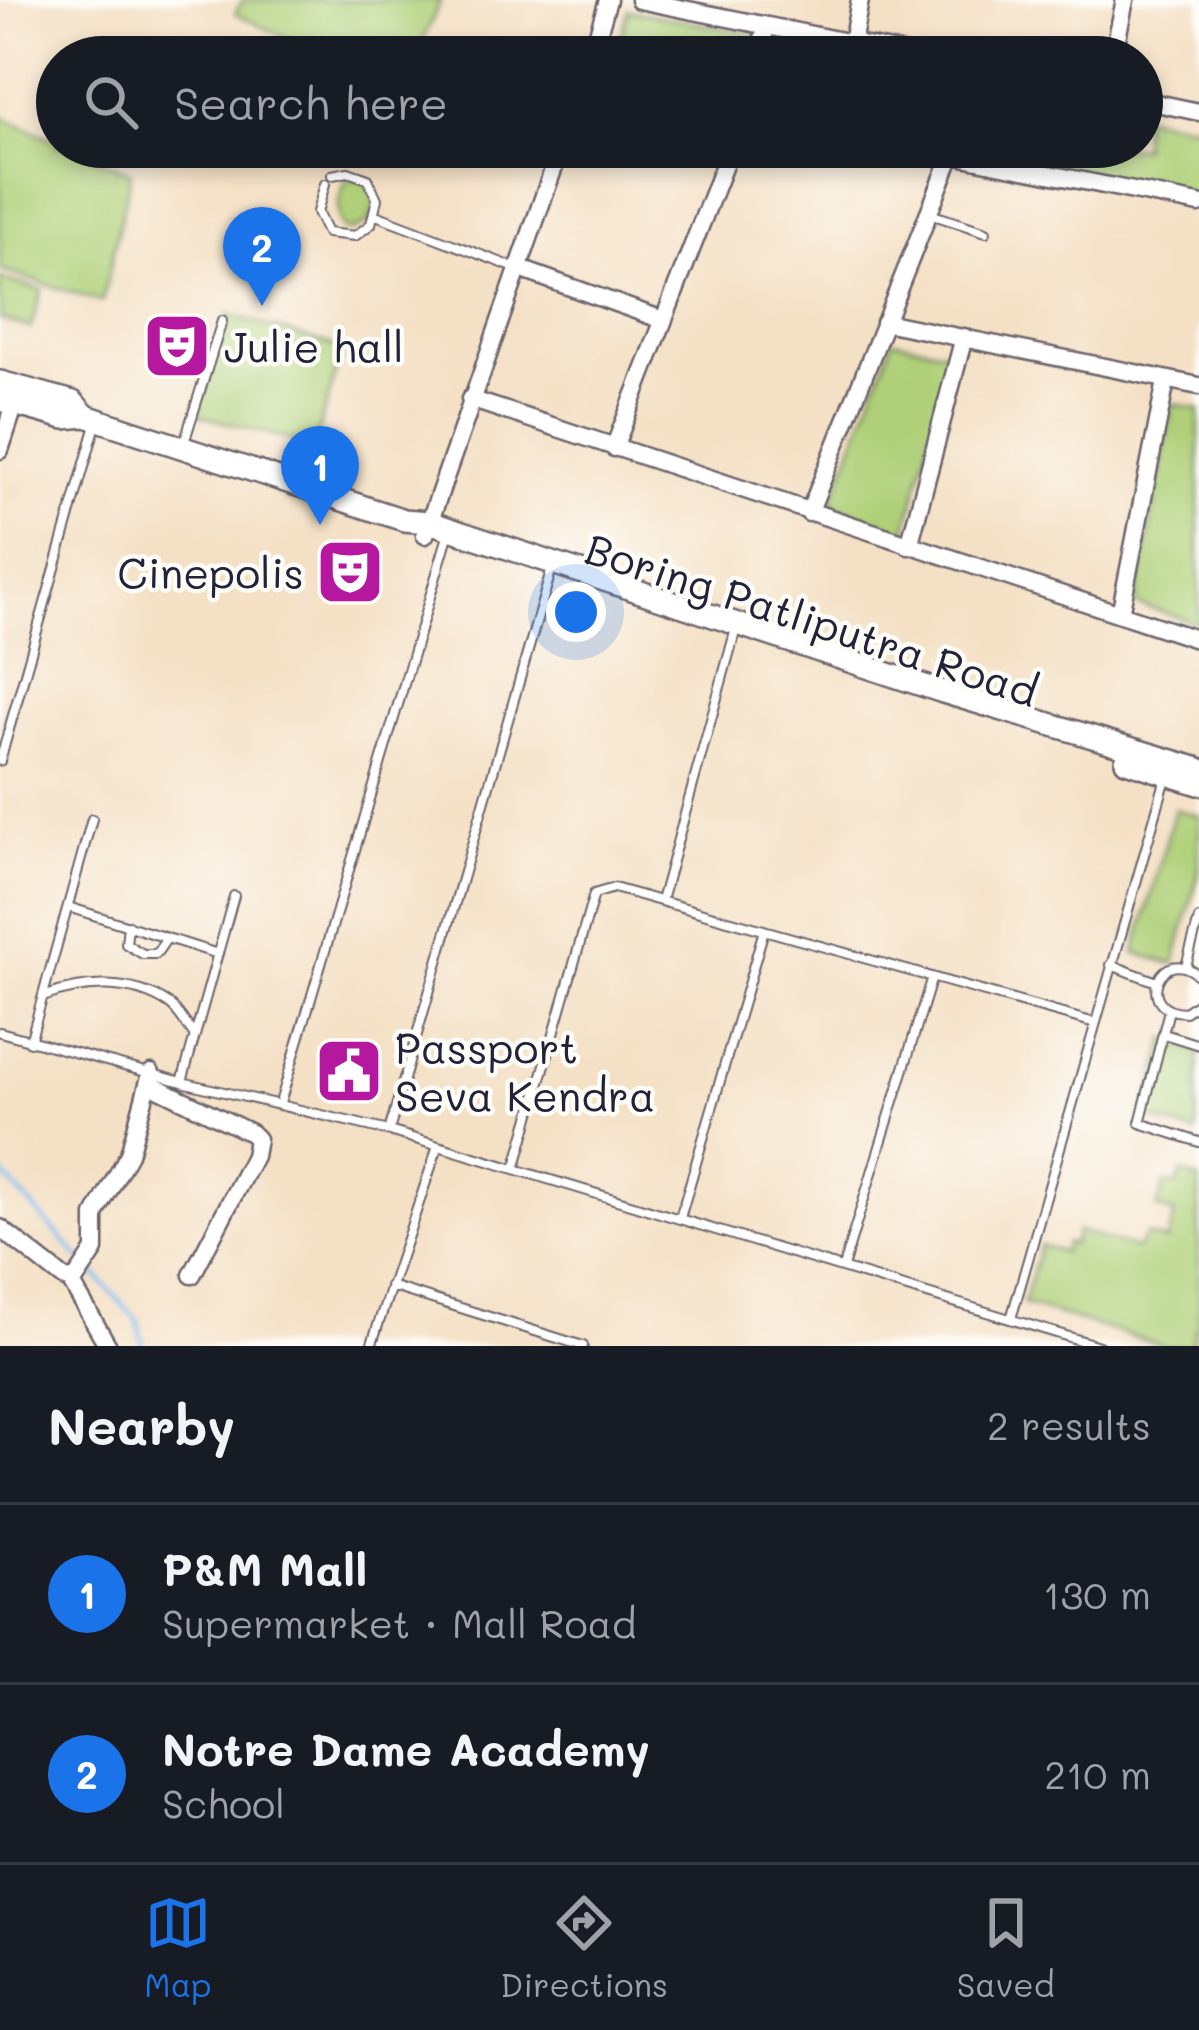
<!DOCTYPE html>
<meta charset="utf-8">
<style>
body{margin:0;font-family:Mali,sans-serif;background:#242831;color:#f1f3f6}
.you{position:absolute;left:576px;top:612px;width:42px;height:42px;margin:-30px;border:9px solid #fff;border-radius:50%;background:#1a73e8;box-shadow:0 0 0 18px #1a73e833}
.badge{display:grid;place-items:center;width:78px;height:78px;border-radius:50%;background:#1a73e8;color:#fff;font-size:39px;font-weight:700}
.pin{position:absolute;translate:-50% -99px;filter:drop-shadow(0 3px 6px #0008)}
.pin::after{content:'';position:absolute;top:63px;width:42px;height:36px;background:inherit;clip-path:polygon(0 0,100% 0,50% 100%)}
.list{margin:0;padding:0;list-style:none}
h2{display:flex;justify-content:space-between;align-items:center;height:156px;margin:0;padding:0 48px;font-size:51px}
h2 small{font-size:39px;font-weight:400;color:#9ea1a6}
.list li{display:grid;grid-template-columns:78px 1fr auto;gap:36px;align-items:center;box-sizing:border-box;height:180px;padding:0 48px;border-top:3px solid #363941}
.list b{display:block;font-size:45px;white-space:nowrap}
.list p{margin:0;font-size:39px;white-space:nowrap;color:#9ea1a6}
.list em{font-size:39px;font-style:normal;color:#9ea1a6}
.icon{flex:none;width:66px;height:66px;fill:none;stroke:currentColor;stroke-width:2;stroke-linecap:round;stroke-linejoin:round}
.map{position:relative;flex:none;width:1199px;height:1346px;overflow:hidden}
.search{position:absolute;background:#171b24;box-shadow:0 6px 18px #0003;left:36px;right:36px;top:36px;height:132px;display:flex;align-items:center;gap:30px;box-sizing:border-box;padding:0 42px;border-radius:66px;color:#9ea1a6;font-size:45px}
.sheet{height:516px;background:#171b24}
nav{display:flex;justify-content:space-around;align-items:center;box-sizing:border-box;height:168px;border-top:3px solid #363941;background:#171b24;font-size:33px;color:#9ea1a6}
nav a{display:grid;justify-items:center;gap:6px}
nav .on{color:#1a73e8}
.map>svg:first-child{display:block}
.green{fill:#afd078;stroke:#68795a;stroke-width:3}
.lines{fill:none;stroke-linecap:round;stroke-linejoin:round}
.stream{stroke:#7cbaf0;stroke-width:4.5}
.service-casing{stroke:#6c646b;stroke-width:12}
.minor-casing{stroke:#6c646b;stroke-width:21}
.tertiary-casing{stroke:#6c646b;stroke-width:26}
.service{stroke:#fff;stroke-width:8}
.minor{stroke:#fff;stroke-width:16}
.tertiary{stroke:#fff;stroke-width:21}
.labels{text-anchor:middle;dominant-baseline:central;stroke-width:9;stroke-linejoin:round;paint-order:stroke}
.poi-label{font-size:42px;fill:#22223b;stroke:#fdfcf7;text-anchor:start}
.street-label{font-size:42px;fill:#22223b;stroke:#fdfcf7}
</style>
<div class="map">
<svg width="1199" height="1346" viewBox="0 0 1199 1346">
<rect width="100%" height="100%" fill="#fdfcf7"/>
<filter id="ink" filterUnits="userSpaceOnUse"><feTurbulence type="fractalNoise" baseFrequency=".00833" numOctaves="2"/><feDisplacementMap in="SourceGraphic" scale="24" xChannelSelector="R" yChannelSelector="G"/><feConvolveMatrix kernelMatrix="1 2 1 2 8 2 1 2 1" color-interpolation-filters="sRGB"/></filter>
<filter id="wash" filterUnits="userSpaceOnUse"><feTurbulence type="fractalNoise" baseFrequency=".004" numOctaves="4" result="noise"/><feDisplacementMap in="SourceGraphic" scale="48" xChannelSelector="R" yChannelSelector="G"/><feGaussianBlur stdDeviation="2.7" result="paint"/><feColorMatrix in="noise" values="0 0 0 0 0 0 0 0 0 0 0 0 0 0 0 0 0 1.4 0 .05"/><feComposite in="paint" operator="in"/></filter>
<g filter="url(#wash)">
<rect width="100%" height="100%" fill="#f4e0c4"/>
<path class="green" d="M242,0H441L415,57H328L235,14Z
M629,10L758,35L752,57H614Z
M0,116L57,141V147H71L131,173L102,302L0,270Z
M1142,116L1199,126V199L968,151L969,147H1142Z
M348,178L367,182L376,201L369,222L352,231L343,229C333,212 339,194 348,178Z
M0,278L42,290L31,328L0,319Z
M228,314L343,349L314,446L198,415Z
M893,340L951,352L906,532L831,504Z
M1173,404L1199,409V624L1136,604Z
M1175,809L1199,816V873L1174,964L1135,953Z
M1166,1039L1199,1050L1196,1134L1145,1116Z
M1181,1173L1199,1179V1318L1191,1346H1164L1023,1304L1040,1245L1063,1252L1066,1243L1073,1244L1077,1231L1137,1249L1146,1235L1167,1241L1175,1214L1157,1208L1165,1183L1177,1186Z"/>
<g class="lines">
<path class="stream" d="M0,1171L82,1261
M90,1269L138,1321L143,1346"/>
</g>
</g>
<g filter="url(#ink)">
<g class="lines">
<g class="service-casing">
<path id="service" d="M325,184L317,212L327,233L355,236L371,224L377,199L368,179L348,172L332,175
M930,214L986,232
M376,215L518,269
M183,446L222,321
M0,761L97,421
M661,901L737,625
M68,907L218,954
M128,925L126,944L143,954H156L167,938
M1111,965L1157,982
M1186,966L1199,919
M1199,976C1162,941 1132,1011 1185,1012L1199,1002
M43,997C83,982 131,979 169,1004C179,1011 186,1025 194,1035
M1169,1010L1140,1123L1199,1142
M0,1032L182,1082L389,1131L1099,1346
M1164,1034L1199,1045
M30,1042L92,819
M182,1082L234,896
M280,1103L450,529
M389,1131L552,568
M515,1169L594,894L614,888L1095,1023
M680,1218L764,930
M843,1267L932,977
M390,1286L583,1346
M1011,1319L1166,778
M371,1346L438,1146"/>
</g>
<g class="minor-casing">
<path id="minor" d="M639,0L921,57
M852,44L860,0
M591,57L608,0
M758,57L766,27
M1113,57L1125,0
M1142,100L1199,112
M953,155L1199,204
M520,269L663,320
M884,322L1199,386
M470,399L1199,640
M614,448L731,147
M0,450L15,404
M809,513L955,147
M425,535L561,147
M909,546L964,337
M1120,614L1166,381
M150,1084L251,1133L257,1139L254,1156L192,1275
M0,1228L65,1279L75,1280L95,1250V1215L129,1154L151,1073
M71,1282L108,1346"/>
</g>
<g class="tertiary-casing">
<path id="tertiary" d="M0,382L73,402L86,416
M0,400L64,418L86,416L404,520L429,522L943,692L1199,769
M1126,761L1199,784"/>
</g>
<use href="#service" class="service"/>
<use href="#minor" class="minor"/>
<use href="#tertiary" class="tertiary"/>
</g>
</g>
<defs>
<g id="theatre-square" transform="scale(3.45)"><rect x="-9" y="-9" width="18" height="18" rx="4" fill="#b5179e" stroke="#fdfcf7"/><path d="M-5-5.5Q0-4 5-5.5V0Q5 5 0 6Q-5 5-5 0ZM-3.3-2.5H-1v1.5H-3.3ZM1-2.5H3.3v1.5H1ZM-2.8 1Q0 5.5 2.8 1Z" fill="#fff"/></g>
<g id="civic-square" transform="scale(3.45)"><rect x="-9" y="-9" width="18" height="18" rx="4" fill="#b5179e" stroke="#fdfcf7"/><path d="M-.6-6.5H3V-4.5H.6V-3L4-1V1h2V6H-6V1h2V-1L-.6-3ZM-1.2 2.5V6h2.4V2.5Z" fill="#fff"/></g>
</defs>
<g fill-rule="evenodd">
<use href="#theatre-square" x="177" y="346"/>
<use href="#theatre-square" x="350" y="572"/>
<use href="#civic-square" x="349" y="1071"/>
</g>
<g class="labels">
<g class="poi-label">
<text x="224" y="346">Julie hall</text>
<text x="304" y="572" text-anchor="end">Cinepolis</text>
<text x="395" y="1047">Passport<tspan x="395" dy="48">Seva Kendra</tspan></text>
</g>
<g class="street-label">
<text transform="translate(812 619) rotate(18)">Boring Patliputra Road</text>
</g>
</g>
</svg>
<div class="you"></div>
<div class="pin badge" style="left:320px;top:525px">1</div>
<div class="pin badge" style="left:262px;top:306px">2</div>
<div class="search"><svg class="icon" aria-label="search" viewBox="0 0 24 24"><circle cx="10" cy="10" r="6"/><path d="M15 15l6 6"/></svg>Search here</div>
</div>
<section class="sheet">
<h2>Nearby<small>2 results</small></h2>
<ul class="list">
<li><span class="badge">1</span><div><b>P&amp;M Mall</b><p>Supermarket · Mall Road</p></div><em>130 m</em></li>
<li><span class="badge">2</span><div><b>Notre Dame Academy</b><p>School</p></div><em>210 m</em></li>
</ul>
</section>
<nav>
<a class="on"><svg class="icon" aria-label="map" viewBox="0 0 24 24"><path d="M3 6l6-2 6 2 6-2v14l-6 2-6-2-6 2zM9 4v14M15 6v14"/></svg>Map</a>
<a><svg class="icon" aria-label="directions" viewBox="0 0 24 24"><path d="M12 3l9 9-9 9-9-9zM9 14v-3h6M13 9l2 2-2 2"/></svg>Directions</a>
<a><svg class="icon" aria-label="saved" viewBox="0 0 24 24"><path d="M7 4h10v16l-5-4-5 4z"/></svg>Saved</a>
</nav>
